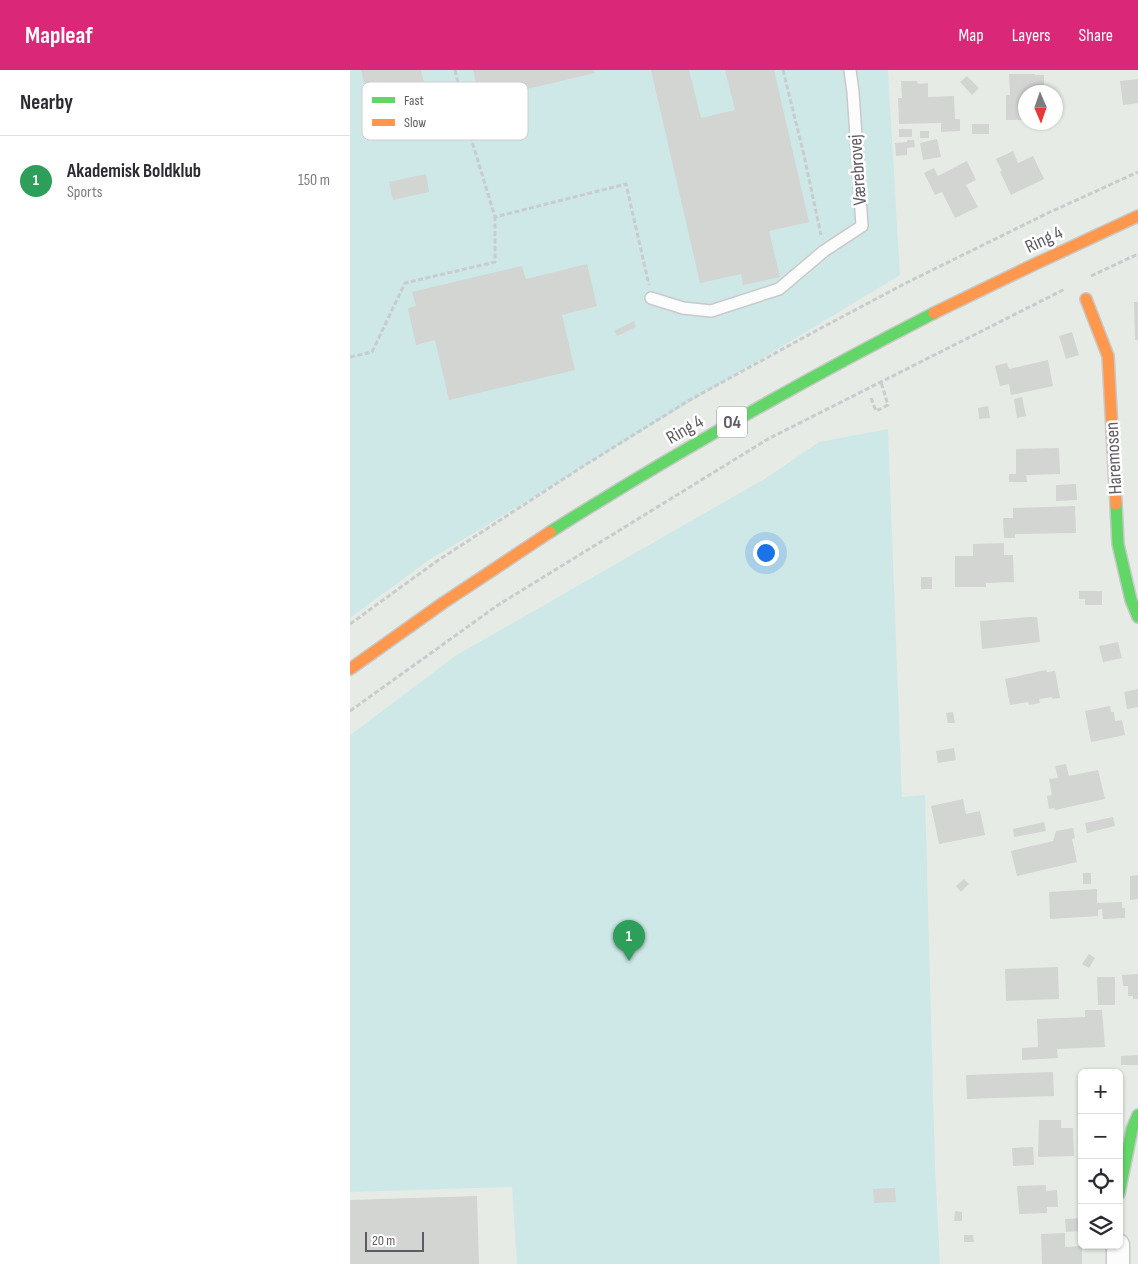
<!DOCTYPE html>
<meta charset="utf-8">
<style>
body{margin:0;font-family:"Sofia Sans Condensed",sans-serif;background:#f7f7f7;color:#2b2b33}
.controls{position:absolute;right:15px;bottom:15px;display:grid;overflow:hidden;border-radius:8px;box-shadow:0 1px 4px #0004}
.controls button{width:45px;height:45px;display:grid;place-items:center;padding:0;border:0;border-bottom:1px solid #e1e1e2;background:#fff;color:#2b2b33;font:25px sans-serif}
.compass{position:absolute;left:668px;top:15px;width:45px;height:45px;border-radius:50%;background:#fff;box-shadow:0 1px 4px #0004;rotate:178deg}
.scale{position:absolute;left:15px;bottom:12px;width:59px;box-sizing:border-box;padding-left:5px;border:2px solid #615a64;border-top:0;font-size:14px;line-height:18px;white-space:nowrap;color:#615a64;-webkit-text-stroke:4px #fff;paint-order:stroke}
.you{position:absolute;left:415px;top:482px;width:18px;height:18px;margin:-12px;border:4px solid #fff;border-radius:50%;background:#1a73e8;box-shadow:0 0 0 8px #1a73e833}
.badge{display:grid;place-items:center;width:32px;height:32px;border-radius:50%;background:#db2777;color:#fff;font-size:16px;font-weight:700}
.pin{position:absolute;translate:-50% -41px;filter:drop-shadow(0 1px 2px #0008)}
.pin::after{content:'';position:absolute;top:26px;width:18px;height:15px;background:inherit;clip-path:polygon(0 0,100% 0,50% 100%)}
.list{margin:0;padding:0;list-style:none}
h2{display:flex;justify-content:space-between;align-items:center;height:65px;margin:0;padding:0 20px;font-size:21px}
h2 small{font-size:16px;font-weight:400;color:#7c7c81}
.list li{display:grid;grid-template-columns:32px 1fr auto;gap:15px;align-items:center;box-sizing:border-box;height:90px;padding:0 20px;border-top:1px solid #e1e1e2}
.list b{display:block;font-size:19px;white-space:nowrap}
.list p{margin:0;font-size:16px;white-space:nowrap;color:#7c7c81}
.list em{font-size:16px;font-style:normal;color:#7c7c81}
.icon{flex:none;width:28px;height:28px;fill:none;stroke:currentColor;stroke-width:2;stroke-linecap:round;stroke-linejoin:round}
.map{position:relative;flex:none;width:788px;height:1194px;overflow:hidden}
header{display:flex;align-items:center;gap:30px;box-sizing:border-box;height:70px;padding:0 25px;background:#db2777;color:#fff}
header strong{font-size:24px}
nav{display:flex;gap:28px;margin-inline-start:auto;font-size:18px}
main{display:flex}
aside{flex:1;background:#fff}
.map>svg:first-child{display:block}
.green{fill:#cee8e7}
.building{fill:#d2d5d1}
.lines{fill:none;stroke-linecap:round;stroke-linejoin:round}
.lane-casing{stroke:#c8c9c9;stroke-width:14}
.street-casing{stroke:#c8c9c9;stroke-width:25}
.fast-casing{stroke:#c7c8c8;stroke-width:14}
.slow-casing{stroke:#c7c8c8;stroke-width:14}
.path{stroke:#c8cccf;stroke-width:3;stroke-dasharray:5 2.5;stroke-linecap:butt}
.lane{stroke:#fbfcfb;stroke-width:11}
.street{stroke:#fbfcfb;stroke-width:22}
.fast{stroke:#63d668;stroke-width:11}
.slow{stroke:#ff974d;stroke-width:11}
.labels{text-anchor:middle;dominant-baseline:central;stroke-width:5;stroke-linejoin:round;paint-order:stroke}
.shield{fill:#fff;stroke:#908c92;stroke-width:1}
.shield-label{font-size:18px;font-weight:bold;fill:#615a64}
.street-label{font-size:19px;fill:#615a64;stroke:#fff}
.key{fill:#fff;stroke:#d0ced0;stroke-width:1}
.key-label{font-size:14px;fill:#615a64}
</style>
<header>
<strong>Mapleaf</strong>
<nav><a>Map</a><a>Layers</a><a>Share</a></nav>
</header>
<main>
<aside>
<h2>Nearby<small></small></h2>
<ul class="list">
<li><span class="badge" style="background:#2e9e5b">1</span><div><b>Akademisk Boldklub</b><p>Sports</p></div><em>150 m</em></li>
</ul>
</aside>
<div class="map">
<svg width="788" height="1194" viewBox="0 0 788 1194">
<rect width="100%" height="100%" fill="#e6ece5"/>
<path class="green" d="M0,0H538L550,205L79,490L0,548Z
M538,359L552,727L575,725L585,1096L590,1194H167L162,1117L0,1122V665L105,586L416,408L469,372Z"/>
<path class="building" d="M11,0H71L80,37L57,42L55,30L39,34L46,64L27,68Z
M123,0H244L245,3L130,30Z
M301,0H339L351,48L385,40L375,0H424L459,152L419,161L430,207L393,215L391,204L350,213Z
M659,4H685V5H694V22H676V50H656V25H660Z
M617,6L629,18L622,25L610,12Z
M788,9V33L773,35L770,11Z
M551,11H567L568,14L578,13V27L604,26L605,49H610V61L591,62V53L549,54L548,28H552Z
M622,54H639V64H622Z
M549,59H562V67H549Z
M570,61H579V68H570Z
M587,69L591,87L573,90L570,73Z
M557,70H564L565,77L557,78V85L546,86L545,73L557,72Z
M663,81L668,93L683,86L694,109L661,125L650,102L652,101L646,89Z
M617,91L626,110L616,115L628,137L605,148L592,122L585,125L574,103L584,98L588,106Z
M76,104L79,122L43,130L39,112Z
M237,194L247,236L212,245L225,300L99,330L85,270L66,275L58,238L66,236L62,222L172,196L176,209Z
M784,232H788V270H785Z
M284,251L286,257L267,266L264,261Z
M722,262L729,285L716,289L709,266Z
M698,290L703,316L661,325L659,314L650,316L645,296L657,293L659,299Z
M672,327L676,346L667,348L664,329Z
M638,336L640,348L629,349L628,338Z
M709,378L710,404L676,405L677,412H659V404H666V379Z
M726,414L727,430L706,431V415Z
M725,436L726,463L665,464V468H654L653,448H663V438Z
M654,473V485H663L664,512L636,513V517H605V486H623V474Z
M571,507H582V519H571Z
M729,521H752V535H735V529H729Z
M680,547H687L690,572L632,579L630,551Z
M768,572L772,588L753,592L749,576Z
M696,600L697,602L705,601L710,628L702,629V627L689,629L690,633L679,635L678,632L660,635L655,609Z
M788,619V637L777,639L774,622Z
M760,636L761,642H764L765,651L772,650L775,665L741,672L735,641Z
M603,642L605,653H598L596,643Z
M604,678L606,690L588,693L586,681Z
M716,694L719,706L748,700L755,729L705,740L704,738L699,739L697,726L702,725L699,709L708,708L705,696Z
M613,729L616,744L630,741L635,765L589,774L581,736Z
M763,747L765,756L737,763L735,753Z
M694,752L696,761L664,767L663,759Z
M723,758L725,768L722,769L727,792L667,806L661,781L703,771L706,761Z
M733,803H741V814H733Z
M788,805V829L780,830V806Z
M614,809L619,814L611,822L606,816Z
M747,819V833L772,832V838H775V848L753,849L752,839L748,840V846L700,849L699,822Z
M739,884L745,888L739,898L732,894Z
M708,897L709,929L656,931L655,899Z
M788,904V929H783V926H778V916H773L772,905Z
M747,907H765V935H748Z
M735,940H752L755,977L707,979L708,988L672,990V978L688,977L687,949L735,947Z
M788,985V995H771V986Z
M703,1002L704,1026L617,1029L616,1005Z
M689,1050H711V1058H723L724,1086L688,1087Z
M683,1077L684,1095L663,1096L662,1078Z
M696,1115V1121L707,1120L708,1137H697V1143L669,1144L667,1116Z
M545,1118L546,1132L524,1133L523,1119Z
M127,1126L129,1194H0V1130Z
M605,1141L612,1142V1151H604Z
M732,1148V1161L716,1162L715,1149Z
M715,1163V1177L732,1176V1194H692L691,1164Z
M614,1165H623L624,1172H614Z"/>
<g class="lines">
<g class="lane-casing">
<path id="lane" d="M301,228L333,238L361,241L429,219L474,181L512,156L503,22L500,0"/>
</g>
<g class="street-casing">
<path id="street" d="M768,1194V1175"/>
</g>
<g class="fast-casing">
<path id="fast" d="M766,434L768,474L781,530L788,547
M200,462C325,383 452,311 584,243
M769,1124L782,1059L788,1045"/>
</g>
<g class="slow-casing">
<path id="slow" d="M736,229L758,286L766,434
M584,243L685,194L788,146
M0,599L93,533L200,462"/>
</g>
<path class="path" d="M105,0L121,68L145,147L276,114L299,215
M433,0L453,81L471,165
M741,206L788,184
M0,287L22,282L55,213L145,192V147
M521,328L526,341L538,335L531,312
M0,554L87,491L232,397L338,331L471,258L558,212L698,143L788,102
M0,641L148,535L418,369L715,219"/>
<use href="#lane" class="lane"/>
<use href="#street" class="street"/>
<use href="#fast" class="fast"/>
<use href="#slow" class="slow"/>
</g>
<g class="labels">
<rect class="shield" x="367" y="336.5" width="30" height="31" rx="4"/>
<g class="shield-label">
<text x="382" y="352">O4</text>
</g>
<g class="street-label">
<text transform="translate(508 100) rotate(-94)">Værebrovej</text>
<text transform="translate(694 170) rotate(-25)">Ring 4</text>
<text transform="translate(335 360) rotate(-30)">Ring 4</text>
<text transform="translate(764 388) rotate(-93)">Haremosen</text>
</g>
</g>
<rect x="12" y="12" width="166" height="58" rx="8" class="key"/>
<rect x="22" y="27" width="23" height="6" fill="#63d668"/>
<rect x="22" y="49" width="23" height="7" fill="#ff974d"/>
<g class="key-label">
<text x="54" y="35">Fast</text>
<text x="54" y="57">Slow</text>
</g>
</svg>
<div class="controls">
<button>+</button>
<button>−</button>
<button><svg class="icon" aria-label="locate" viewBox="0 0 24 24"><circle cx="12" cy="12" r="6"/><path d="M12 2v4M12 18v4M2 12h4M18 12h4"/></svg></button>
<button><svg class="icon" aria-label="layers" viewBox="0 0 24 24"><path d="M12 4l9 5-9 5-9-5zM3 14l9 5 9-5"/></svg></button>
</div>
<svg class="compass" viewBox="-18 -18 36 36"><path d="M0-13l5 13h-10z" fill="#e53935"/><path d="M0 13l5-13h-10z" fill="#7c7c81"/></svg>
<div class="scale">20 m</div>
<div class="you"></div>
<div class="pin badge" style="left:279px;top:891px;background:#2e9e5b">1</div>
</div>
</main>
